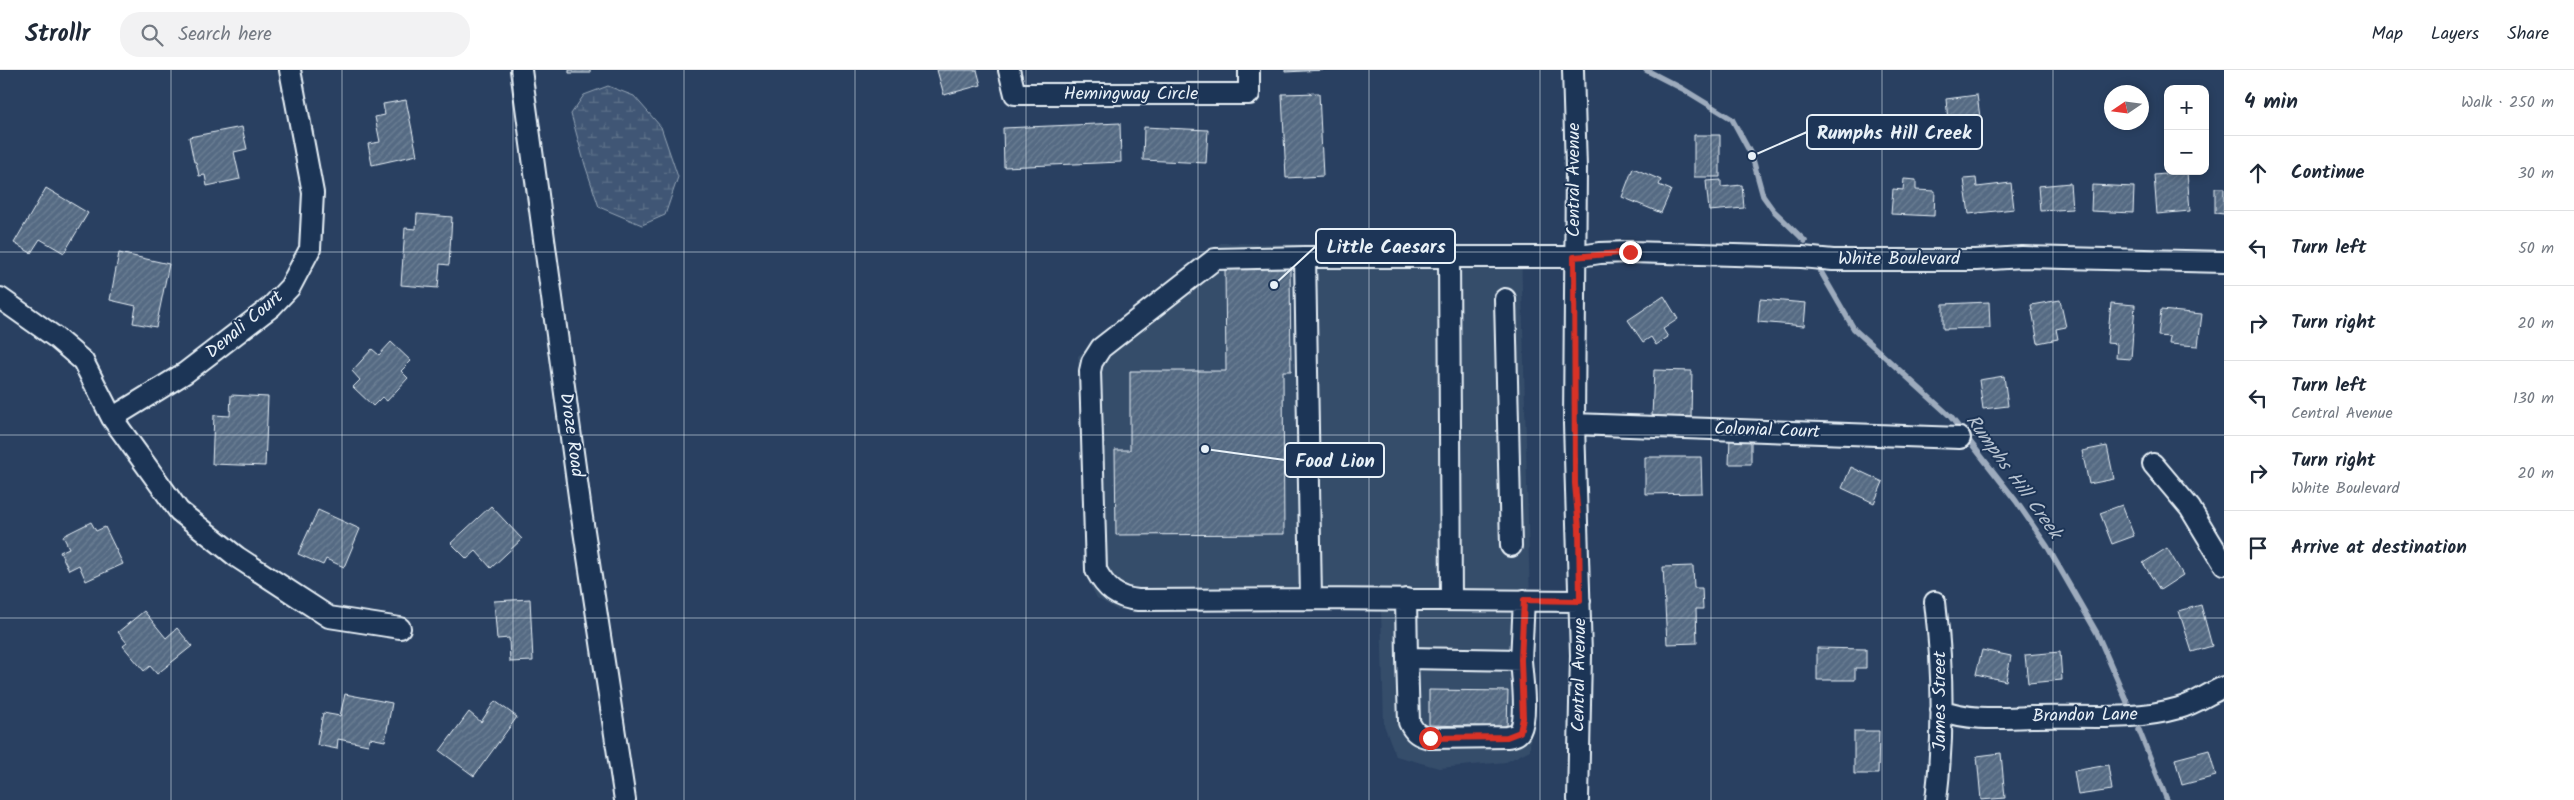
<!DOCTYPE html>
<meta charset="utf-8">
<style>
body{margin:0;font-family:Kalam,sans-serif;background:#f2f2f3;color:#1f2937}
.controls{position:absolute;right:15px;top:15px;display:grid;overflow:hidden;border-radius:10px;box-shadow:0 2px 8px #0003}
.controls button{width:45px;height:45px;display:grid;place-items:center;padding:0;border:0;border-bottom:1px solid #e0e1e3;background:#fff;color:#1f2937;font:25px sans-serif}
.compass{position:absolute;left:2104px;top:15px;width:45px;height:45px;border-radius:50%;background:#fff;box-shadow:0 2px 8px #0003;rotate:257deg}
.stop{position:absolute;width:15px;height:15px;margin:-11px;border:4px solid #d93025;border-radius:50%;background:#fff}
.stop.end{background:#d93025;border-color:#fff;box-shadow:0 1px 5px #0008}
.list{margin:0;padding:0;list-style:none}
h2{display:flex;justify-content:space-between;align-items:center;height:65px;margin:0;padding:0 20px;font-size:21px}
h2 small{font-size:16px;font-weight:400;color:#747a83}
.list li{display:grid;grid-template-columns:32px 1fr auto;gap:15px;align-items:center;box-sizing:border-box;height:75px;padding:0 20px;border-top:1px solid #e0e1e3}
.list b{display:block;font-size:19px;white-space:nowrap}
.list p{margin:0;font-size:16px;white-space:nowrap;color:#747a83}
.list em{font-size:16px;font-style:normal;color:#747a83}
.icon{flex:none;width:28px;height:28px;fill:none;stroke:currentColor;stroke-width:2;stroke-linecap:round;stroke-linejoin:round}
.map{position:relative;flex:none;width:2224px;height:730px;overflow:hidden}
header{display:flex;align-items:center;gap:30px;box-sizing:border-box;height:70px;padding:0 25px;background:#fff;border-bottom:1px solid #e0e1e3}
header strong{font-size:24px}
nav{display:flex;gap:28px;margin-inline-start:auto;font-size:18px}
.search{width:350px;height:45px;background:#f2f2f3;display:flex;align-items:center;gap:12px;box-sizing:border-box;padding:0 18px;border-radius:20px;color:#747a83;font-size:19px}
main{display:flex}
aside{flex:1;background:#fff}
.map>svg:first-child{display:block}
.built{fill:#364d6b}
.wetland{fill:url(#wetland-marsh);stroke:#94a4b6}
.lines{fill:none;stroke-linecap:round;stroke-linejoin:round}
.stream{stroke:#9dabbd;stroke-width:5.5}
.building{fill:url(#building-hatch);stroke:#e8f1f8}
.minor-casing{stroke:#e8f1f8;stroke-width:24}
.minor{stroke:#1d3557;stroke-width:20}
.route{stroke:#d93025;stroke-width:6}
.grid{fill:none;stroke:#e8f1f8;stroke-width:1;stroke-opacity:0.55}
.labels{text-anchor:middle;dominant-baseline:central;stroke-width:4;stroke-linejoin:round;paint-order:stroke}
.street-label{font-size:18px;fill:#e8f1f8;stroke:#1d3557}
.water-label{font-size:19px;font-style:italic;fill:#b6c2d0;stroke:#1d3557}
.leader{fill:none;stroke:#e8f1f8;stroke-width:2}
.callout-dot{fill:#e8f1f8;stroke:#1d3557;stroke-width:2}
.callout{fill:#1d3557;stroke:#e8f1f8;stroke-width:2}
.callout-label{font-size:19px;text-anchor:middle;font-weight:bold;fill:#e8f1f8}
</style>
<header>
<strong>Strollr</strong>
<div class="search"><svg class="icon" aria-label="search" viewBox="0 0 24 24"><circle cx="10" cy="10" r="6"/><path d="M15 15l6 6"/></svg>Search here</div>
<nav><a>Map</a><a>Layers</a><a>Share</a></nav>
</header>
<main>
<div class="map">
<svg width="2224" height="730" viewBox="0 0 2224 730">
<defs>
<pattern id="wetland-marsh" width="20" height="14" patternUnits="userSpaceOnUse" patternTransform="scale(1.25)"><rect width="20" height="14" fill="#415774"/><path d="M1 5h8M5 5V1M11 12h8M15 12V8" fill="none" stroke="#5c7089"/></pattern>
<pattern id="building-hatch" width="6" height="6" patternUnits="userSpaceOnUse" patternTransform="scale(1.25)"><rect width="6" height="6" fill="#556a83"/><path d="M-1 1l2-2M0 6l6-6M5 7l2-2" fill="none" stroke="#6d8095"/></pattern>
</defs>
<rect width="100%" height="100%" fill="#294061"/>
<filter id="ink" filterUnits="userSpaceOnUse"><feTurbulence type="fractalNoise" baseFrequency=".02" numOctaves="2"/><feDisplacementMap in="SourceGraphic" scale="10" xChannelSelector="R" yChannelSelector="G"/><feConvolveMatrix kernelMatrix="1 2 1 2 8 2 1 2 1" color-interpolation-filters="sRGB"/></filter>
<g filter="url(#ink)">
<path class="built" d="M1221,173L1521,178L1532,610L1530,680L1506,692L1439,698L1396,686L1384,655L1381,538L1117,540L1097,528L1087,509L1078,286L1208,181Z"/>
<path class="wetland" d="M608,16L634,26L661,57L678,107L665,145L642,155L599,137L585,95L571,44L584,25Z"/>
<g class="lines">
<path class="stream" d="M1646,0L1683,19L1732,49L1752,86L1763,126L1773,140L1805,171
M1821,202L1854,259L1950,346L2016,431L2047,476L2097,563L2127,632
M2139,660L2167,730"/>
</g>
<path class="building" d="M569,0H590V3H569Z
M937,0H977L981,15L944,25Z
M1285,0H1323L1285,2Z
M1319,23L1323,106L1286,108L1282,24Z
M1977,25L1980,47L1948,51L1946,29Z
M406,30L417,85L372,95L368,74L380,72L375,47L385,45L383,34Z
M1120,53L1121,92L1004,97L1003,58Z
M242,57L247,79L234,82L240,109L207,116L205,105L199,106L196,92H194L189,67Z
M1144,57L1208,60L1206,93L1143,90Z
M1694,65H1720V107H1694Z
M1633,98L1661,110L1659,115L1671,120L1661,143L1622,127Z
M2187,102L2190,141L2157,144L2154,105Z
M1976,108L1977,117L2011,113L2014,139L1969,144L1964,109Z
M1904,109L1916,110V120L1935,121L1934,146L1891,144L1893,119L1903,120Z
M1721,110V117L1742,115L1744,138L1709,141L1706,111Z
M2070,113L2072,139L2040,141L2038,116Z
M2092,115L2134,117L2133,143L2091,141Z
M46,118L88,143L64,183L40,169L31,183L14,173Z
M2215,118H2224V144L2215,143Z
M417,144L452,147L449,195L440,194L438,218L401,215L405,158L416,159Z
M119,183L169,194L156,257L133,253L136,236L110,230Z
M1290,198L1291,301H1283L1284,464L1116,465L1115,380H1130V301H1226L1225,199Z
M1664,226L1678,249L1663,259L1668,267L1656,275L1651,267L1643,272L1628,250Z
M1760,229L1806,233L1804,256L1758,252Z
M2060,230L2066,257L2056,259L2058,269L2038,273L2031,235Z
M1989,232L1990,258L1943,259V234Z
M2111,233L2135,235L2131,289L2116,288L2117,274L2107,273Z
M2161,240L2202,244L2198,276L2169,274L2170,267L2158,266Z
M391,272L411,291L401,301L408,308L387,331L382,327L373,336L353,317L360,310L352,301L372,279L379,285Z
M1654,300L1692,301L1691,347L1652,346Z
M2004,306L2008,336L1983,339L1979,310Z
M231,325L268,327L265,396L212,394L214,345L230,346Z
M1730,366H1751V394H1729Z
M2107,376L2114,409L2089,414L2082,381Z
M1645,387H1701L1702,423L1645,424Z
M1851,397L1883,412L1874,433L1842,418Z
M2122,435L2134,466L2112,474L2100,443Z
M491,436L522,469L491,498L476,481L467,489L451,473Z
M318,440L360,459L344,497L326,489L323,495L298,484Z
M91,452L96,461L105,457L123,494L86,511L79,495L69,500L60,482L69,478L63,466Z
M2167,478L2183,505L2160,520L2143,493Z
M1693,496L1694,518H1702L1703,539H1696L1697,573L1667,574L1663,497Z
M530,529L533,591L510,592L509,568L497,569L494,531Z
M2201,535L2212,576L2192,582L2179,541Z
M144,541L166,568L177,558L192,576L157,604L150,596L144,601L123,576L127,573L118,562Z
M1817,578L1866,579V598H1855V610H1817Z
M1982,580L2011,586L2006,611L1976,604Z
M2060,582L2062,610L2028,613L2025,585Z
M1429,620L1508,621L1507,657L1429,655Z
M345,624L392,633L385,671L370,668L368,675L338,669L337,679L317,675L323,643L340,646Z
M495,631L517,647L474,706L440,681L469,642L481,652Z
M1854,661H1879L1878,704H1854Z
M2209,680L2216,706L2182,715L2175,689Z
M2001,683L2005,728L1981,730L1977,686Z
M2108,695L2112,720L2078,725L2074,701Z"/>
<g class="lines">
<g class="minor-casing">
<path id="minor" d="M521,0L581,441L625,730
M1009,0L1015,24H1249V0
M1573,0L1576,98L1574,354L1581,585L1578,730
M1305,187L1215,189L1101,278L1092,292L1090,301L1096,500C1106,519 1117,528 1138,530L1311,529
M1449,187L1451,530
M0,228L55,267L83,291L112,348L179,441L237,487L329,547L400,558
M1505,229L1511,476
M112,348L185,303L271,237L290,217L310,179L313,123L290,0
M1574,354L1960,368
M2153,394L2190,438L2224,494
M1406,529L1407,588L1521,590L1524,530
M1580,531L1311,529L1305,187H1574L1600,183L1630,182L1802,187L1833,190H1976L2022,187L2224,192
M1935,532C1943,597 1944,665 1936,730
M1407,588L1409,652C1414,663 1419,666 1430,668L1507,667C1512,666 1517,666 1520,661C1528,646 1522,607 1521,590
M1941,640C1970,651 2001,648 2031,647C2081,645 2130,652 2179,638C2195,634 2209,623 2224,617"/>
</g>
<use href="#minor" class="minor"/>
</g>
</g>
<g class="lines" filter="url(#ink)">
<path class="route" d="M1430,668L1507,667L1520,662L1523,648L1521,590L1524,530L1580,531L1579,458L1575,414L1574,187L1630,182"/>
</g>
<path class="grid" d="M171,0V730M342,0V730M513,0V730M684,0V730M855,0V730M1026,0V730M1198,0V730M1369,0V730M1540,0V730M1711,0V730M1882,0V730M2053,0V730M0,182H2224M0,365H2224M0,548H2224"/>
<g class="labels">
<g class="street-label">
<text x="1131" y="24">Hemingway Circle</text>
<text transform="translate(1574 110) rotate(-90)">Central Avenue</text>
<text x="1899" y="189">White Boulevard</text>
<text transform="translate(245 255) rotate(-40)">Denali Court</text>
<text transform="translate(1767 361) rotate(2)">Colonial Court</text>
<text transform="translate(571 365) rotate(82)">Droze Road</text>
<text transform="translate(1580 605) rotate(-89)">Central Avenue</text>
<text transform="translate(1940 631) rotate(-90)">James Street</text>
<text transform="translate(2085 646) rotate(-1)">Brandon Lane</text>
</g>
<g class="water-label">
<text transform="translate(2013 407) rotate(54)">Rumphs Hill Creek</text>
</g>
</g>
<path class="leader" d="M1752 86L1807 62M1274 215L1316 176M1205 379L1285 390"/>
<g class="callout-dot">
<circle cx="1752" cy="86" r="5"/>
<circle cx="1274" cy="215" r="5"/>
<circle cx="1205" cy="379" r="5"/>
</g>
<g class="callout">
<rect x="1807" y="45" width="175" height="34" rx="5"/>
<rect x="1316" y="159" width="139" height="34" rx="5"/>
<rect x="1285" y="373" width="99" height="34" rx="5"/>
</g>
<g class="callout-label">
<text x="1894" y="69">Rumphs Hill Creek</text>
<text x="1386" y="183">Little Caesars</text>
<text x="1335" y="397">Food Lion</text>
</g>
</svg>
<div class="controls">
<button>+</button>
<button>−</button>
</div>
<svg class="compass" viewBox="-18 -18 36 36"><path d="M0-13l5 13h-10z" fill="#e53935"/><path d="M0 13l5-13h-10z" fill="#747a83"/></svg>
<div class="stop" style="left:1430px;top:668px"></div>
<div class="stop end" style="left:1630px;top:182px"></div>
</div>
<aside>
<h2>4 min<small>Walk · 250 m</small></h2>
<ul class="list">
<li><svg class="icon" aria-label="ahead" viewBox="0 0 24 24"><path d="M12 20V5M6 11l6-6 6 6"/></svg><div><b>Continue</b></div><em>30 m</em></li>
<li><svg class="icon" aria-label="left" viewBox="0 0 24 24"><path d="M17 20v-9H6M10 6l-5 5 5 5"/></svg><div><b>Turn left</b></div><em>50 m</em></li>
<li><svg class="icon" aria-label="right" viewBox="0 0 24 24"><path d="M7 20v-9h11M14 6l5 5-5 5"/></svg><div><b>Turn right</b></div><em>20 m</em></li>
<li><svg class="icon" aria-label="left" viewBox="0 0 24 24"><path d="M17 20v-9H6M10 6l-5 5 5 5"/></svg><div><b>Turn left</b><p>Central Avenue</p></div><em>130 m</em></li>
<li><svg class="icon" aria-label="right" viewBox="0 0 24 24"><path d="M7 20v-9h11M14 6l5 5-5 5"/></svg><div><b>Turn right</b><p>White Boulevard</p></div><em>20 m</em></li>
<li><svg class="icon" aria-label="arrive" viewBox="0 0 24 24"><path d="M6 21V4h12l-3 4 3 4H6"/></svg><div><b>Arrive at destination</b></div></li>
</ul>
</aside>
</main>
